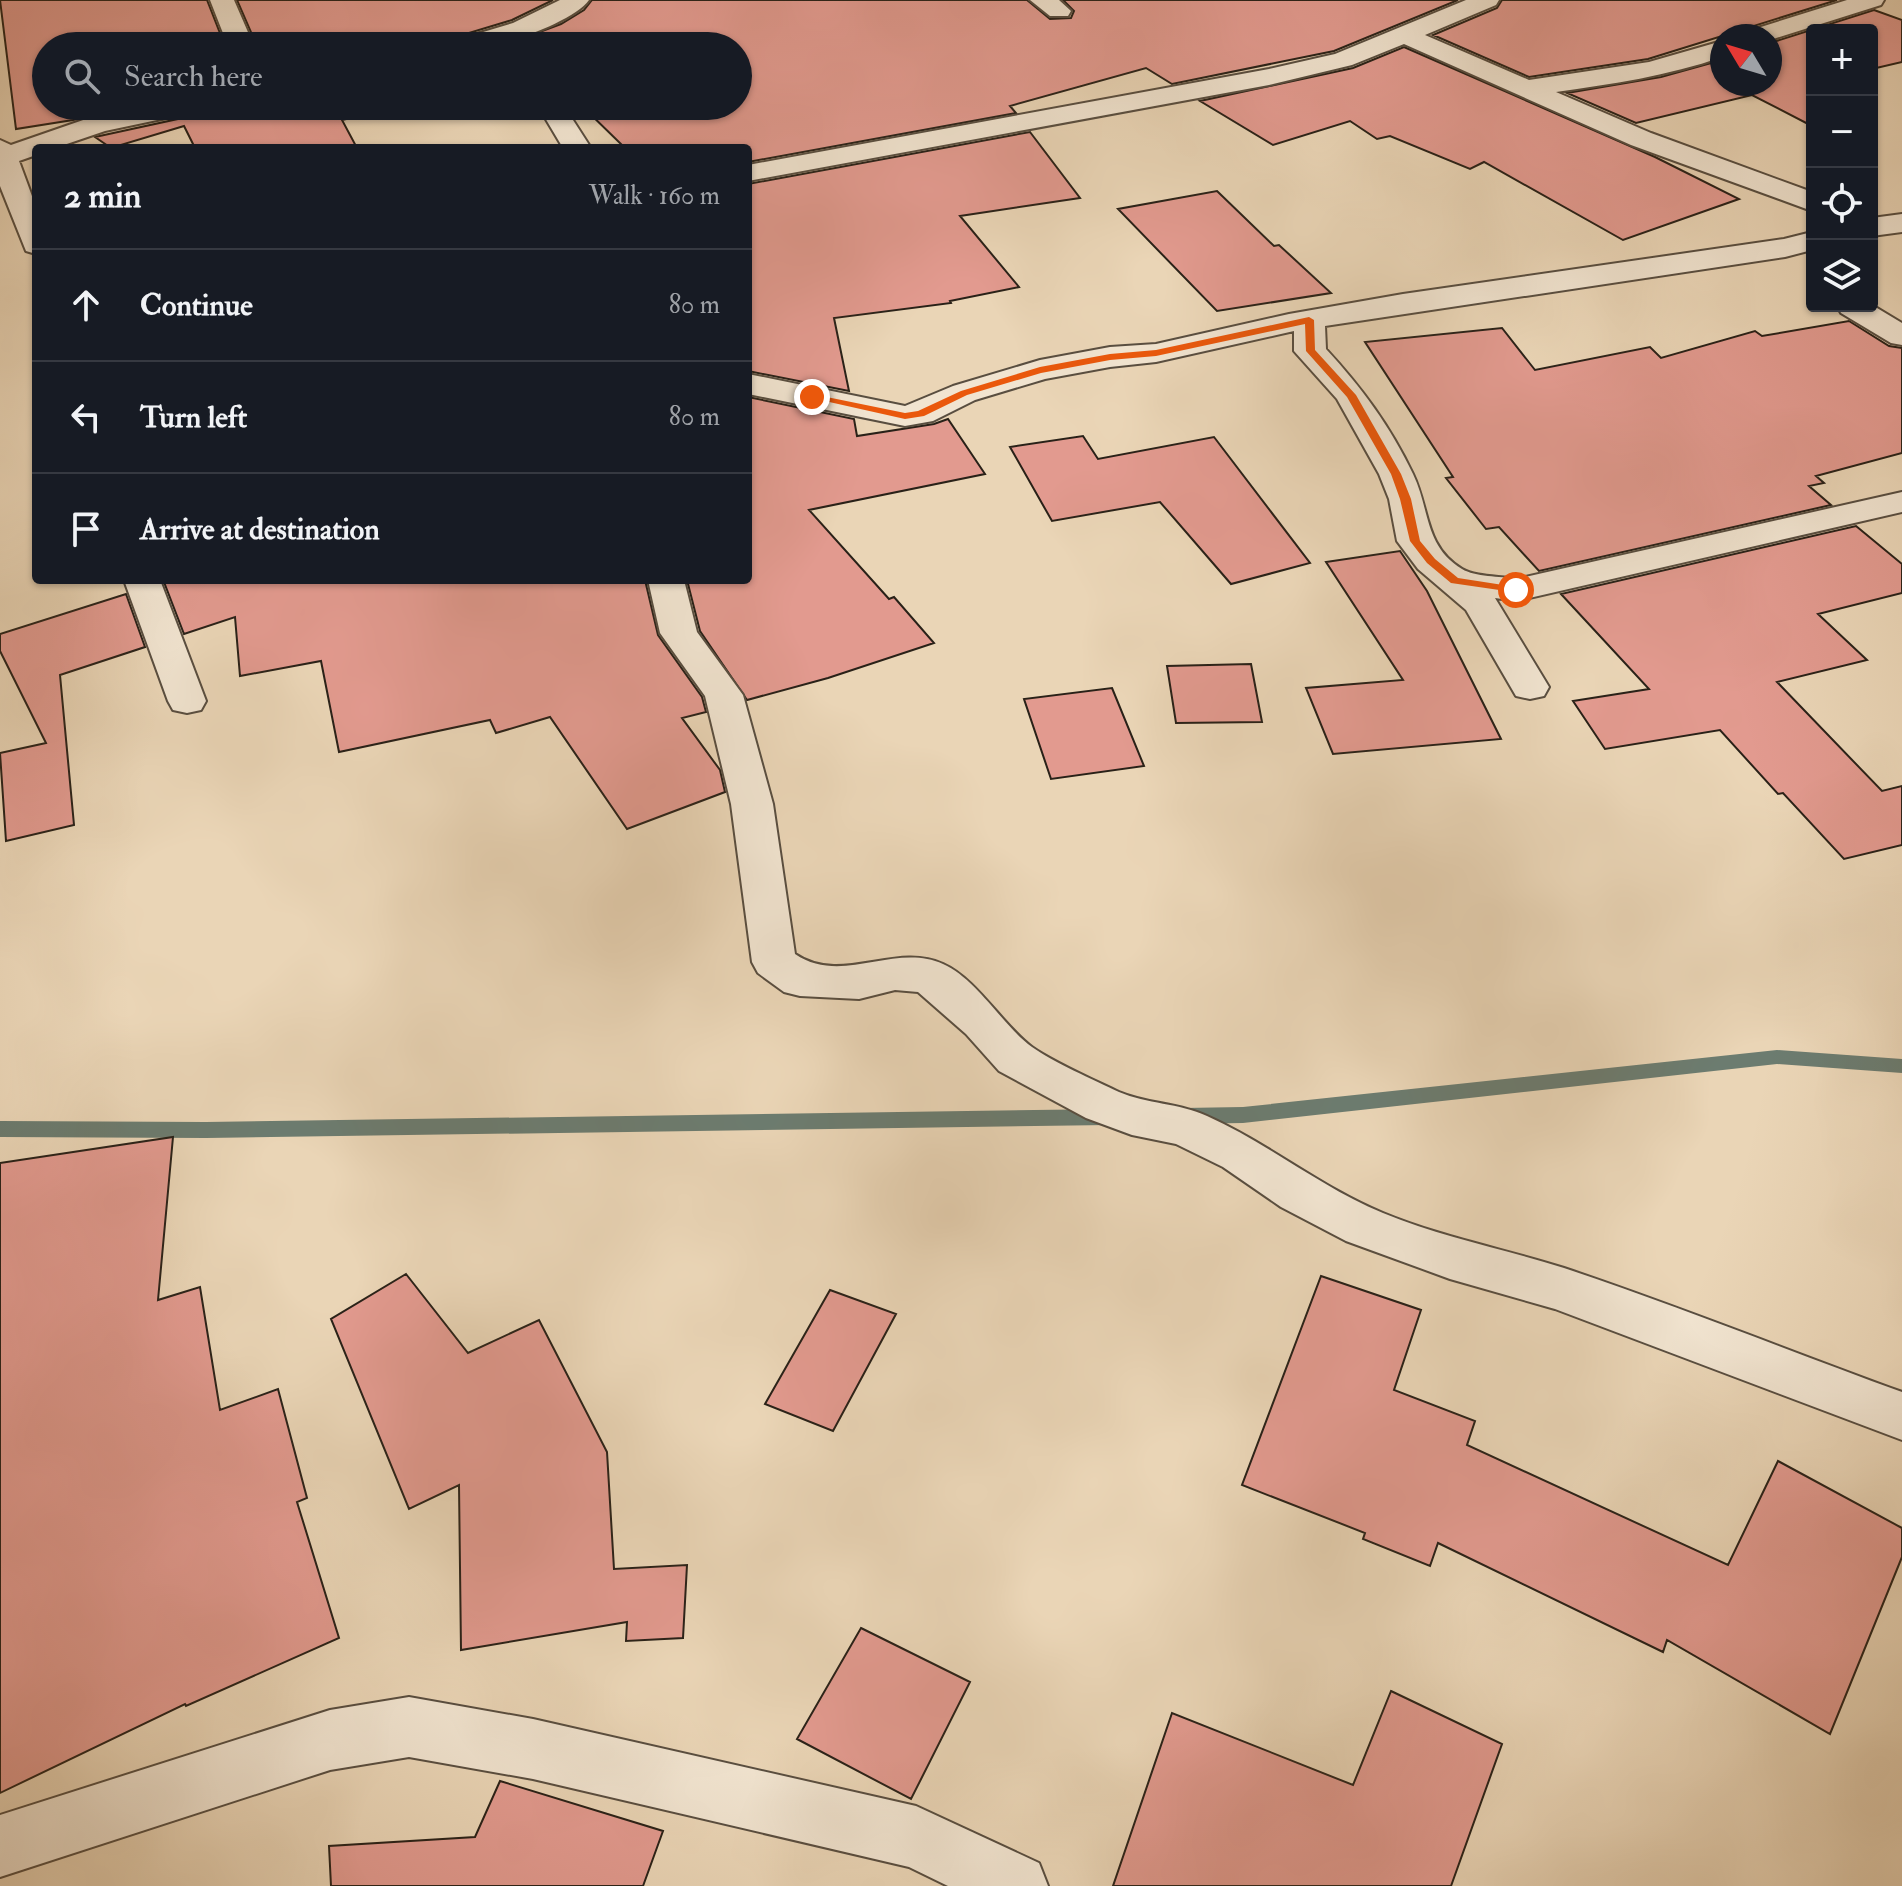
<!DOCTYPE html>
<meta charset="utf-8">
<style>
body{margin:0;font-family:"IM FELL Double Pica",serif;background:#20242c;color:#f1f3f6}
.controls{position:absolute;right:24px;top:24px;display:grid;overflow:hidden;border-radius:8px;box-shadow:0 2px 6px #0004}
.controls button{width:72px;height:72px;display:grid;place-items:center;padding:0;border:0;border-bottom:2px solid #363941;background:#171b24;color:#f1f3f6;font:40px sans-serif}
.compass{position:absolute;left:1710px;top:24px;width:72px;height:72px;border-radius:50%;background:#171b24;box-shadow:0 2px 6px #0004;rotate:308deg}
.stop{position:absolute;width:24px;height:24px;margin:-18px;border:6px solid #ea580c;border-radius:50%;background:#fff}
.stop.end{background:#ea580c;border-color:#fff;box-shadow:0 2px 8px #0008}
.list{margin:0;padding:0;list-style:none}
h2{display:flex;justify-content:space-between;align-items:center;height:104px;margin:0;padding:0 32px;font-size:34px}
h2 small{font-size:26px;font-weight:400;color:#9ea1a6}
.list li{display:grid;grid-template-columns:52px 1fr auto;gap:24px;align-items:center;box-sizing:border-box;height:112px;padding:0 32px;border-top:2px solid #363941}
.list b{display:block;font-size:30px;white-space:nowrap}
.list em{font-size:26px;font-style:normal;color:#9ea1a6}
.icon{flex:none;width:44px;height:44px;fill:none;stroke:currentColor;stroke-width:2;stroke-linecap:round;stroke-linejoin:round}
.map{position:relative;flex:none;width:1902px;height:1886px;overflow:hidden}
.search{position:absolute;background:#171b24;box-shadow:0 2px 6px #0004;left:32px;top:32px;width:720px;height:88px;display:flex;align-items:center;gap:20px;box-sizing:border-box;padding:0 28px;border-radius:44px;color:#9ea1a6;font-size:30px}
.panel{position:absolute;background:#171b24;box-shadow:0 2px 6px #0004;left:32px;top:144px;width:720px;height:440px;border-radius:8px}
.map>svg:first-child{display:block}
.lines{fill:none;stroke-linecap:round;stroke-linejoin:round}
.stream{fill:#6c7c70;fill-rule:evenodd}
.building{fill:#e29a8f;stroke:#292118;stroke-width:2}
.minor-casing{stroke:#594e40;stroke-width:4}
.minor{fill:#f1e4d0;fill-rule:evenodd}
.route{fill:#ea580c}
</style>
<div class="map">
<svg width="1902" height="1886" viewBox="0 0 1902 1886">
<rect width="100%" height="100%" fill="#ead5b6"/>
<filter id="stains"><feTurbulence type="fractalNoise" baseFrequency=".0025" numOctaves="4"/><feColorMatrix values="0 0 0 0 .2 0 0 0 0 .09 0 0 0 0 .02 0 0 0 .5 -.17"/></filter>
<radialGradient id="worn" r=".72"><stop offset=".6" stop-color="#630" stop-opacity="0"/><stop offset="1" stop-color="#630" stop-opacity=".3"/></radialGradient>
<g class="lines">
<path class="stream" d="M1777,1050L1902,1059V1073L1777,1064L1243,1123L1183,1124L1176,1121L1173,1116L1176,1111L1183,1108L1243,1107Z
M1109,1109L1116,1112L1119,1117L1116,1122L1109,1125L206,1138L0,1137V1121L206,1122Z"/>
</g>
<path class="building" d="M0,0H207L225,46H46V106H132L73,120L16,129Z
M237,0H553L512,20L452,38L446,46H257Z
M592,0H1027L1050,19L1071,18L1074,11L1063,0H1458L1334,51L1172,84L1146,68L1010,106L1016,113L748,162V148H625L582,106H738V46H502L561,24L584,10Z
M1502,0H1837L1747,28L1741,36H1722L1648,59L1529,77L1433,35L1497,8Z
M1874,10L1902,20V62L1872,69V30H1812V126L1752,95L1636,123L1567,93L1661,77L1722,60V84H1770V43Z
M1404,47L1655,157L1739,199L1623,240L1484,162L1470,169L1390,136L1377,139L1350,121L1273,145L1200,101L1353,68Z
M202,106H403L342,120L357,148H195L184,126L111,148L95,137L196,115Z
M1030,132L1080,198L960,216L1019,287L950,301L951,303L834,318L849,391L748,371V184Z
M1217,191L1274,246L1279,245L1331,293L1217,311L1118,209Z
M1849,321L1889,346L1902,348V453L1816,476L1824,483L1809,486L1831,505L1539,571L1499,527L1486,529L1446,478L1453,477L1365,342L1502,328L1535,370L1650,347L1661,358L1755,331L1762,336Z
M748,397L854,419L857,436L934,424L948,419L985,474L809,510L889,599L894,597L934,643L828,678L747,700L700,631L687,580H748Z
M1083,436L1098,459L1214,437L1310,563L1231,584L1160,502L1052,521L1010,447Z
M1856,526L1902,564V593L1818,614L1867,660L1777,682L1882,791L1902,786V845L1844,859L1783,793L1778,794L1720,730L1605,749L1573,701L1649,689L1561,594Z
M1400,551L1427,591L1501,739L1333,754L1306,688L1403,680L1326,562Z
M169,580H645L658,635L702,697L706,712L682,718L720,770L725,792L627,829L550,717L496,733L490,720L339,752L321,661L240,676L235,617L184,634L164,582Z
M126,594L145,647L60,675L74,825L6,841L0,753L46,743L0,651V634Z
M1251,664L1262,722L1176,723L1167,666Z
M1112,688L1144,766L1051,779L1024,699Z
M173,1137L158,1300L200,1287L220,1410L278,1389L307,1498L297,1502L339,1638L186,1706L185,1704L0,1793V1163Z
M406,1274L468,1353L539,1320L607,1452L614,1569L687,1565L683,1638L626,1641L627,1622L461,1650L459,1485L409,1509L331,1319Z
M1321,1276L1421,1310L1394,1390L1475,1421L1467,1445L1728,1565L1778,1461L1902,1528V1557L1830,1734L1667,1640L1663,1652L1438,1543L1430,1566L1363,1539L1365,1533L1242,1485Z
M830,1290L896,1314L833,1431L765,1404Z
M861,1628L970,1682L911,1799L797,1739Z
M1391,1691L1502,1744L1451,1886H1113L1172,1713L1353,1785Z
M500,1781L663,1831L643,1886H331L329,1846L475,1837Z"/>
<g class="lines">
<g class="minor-casing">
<path id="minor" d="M210,0H234L254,46H228Z
M560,0H589C576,19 517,41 493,45C480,48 464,46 449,46L453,41L513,23Z
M1030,0H1059L1071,11L1068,16H1050Z
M1466,0H1499L1496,5L1425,35L1529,80L1649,62L1722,41V57C1668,76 1612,84 1556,92L1651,133L1812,192V211L1631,145L1404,44L1352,65L1269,85L748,181V165L1269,69L1335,54Z
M1847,0H1884L1881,5L1770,40V36H1744L1748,31Z
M147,106H199L195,112L105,131L55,148H36V155L19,161L36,207V254L26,251L0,186V140L11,145L89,118Z
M538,106H564L591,148H563Z
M1902,214V232L1872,236V218Z
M1812,232V250L1785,257L1325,326L1326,349C1362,388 1390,426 1413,474C1430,509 1424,546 1462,569C1475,577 1500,576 1516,579L1902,492V512L1516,601L1495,598L1549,687L1544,696L1530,699L1516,696L1466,610L1418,569L1397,541L1389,499L1379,474L1337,399L1294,351V331L1156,362L1110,367L1045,379L975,400L933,421L905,426L748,394V374L905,406L953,386L1040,360L1110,347L1156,344L1289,314L1403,294L1784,239Z
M1872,305L1902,323V345L1891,343L1841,313L1837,306Z
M124,580H160L206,701L201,710L187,713L173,710L168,701Z
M648,580H684L697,632L743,695L773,804L795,954C842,986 895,942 943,964C977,979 1003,1026 1032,1047C1053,1062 1094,1080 1119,1092C1147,1104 1179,1103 1207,1116C1268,1143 1320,1187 1383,1213C1441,1237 1504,1249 1564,1268C1678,1306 1789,1351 1902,1392V1440L1555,1309L1450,1279L1346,1241L1281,1207L1223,1167L1176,1144L1132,1135L1086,1118L999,1071L966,1034L918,992L895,990L859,999L800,996L784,992L758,973L752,962L731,804L705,696L660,633Z
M409,1697L533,1719L916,1806L1039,1863L1048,1886H948L909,1867L533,1779L409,1757L330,1770L0,1877V1815L330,1710Z"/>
</g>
<use href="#minor" class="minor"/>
</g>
<path class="route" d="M1309,317L1314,320L1315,350L1356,395L1401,474L1411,499L1420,541L1435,559L1458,578L1516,587L1520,588V593L1451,583L1427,563L1410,541L1400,499L1391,474L1347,397L1306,351L1305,324L1156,356L1110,360L1041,373L967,395L924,416L905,419L807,397L812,394L905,413L918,411L961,391L1040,367L1110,354L1156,350Z"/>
<rect width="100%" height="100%" filter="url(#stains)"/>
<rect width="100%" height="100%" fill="url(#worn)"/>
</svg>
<div class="controls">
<button>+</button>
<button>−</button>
<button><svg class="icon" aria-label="locate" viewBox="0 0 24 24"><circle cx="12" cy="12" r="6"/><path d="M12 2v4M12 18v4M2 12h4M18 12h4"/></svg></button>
<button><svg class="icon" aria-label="layers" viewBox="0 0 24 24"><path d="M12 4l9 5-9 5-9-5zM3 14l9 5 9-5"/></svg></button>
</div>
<svg class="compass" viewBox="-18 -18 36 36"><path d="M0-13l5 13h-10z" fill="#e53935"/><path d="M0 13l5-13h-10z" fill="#9ea1a6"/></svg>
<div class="stop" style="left:1516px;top:590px"></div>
<div class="stop end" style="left:812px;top:397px"></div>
<div class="search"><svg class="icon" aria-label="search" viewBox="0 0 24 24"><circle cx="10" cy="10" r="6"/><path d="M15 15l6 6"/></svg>Search here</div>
<section class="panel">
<h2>2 min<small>Walk · 160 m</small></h2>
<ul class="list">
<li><svg class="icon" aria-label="ahead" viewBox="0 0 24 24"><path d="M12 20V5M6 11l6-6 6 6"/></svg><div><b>Continue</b></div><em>80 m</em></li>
<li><svg class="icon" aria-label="left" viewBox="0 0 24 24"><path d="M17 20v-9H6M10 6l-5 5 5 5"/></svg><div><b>Turn left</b></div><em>80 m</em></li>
<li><svg class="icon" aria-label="arrive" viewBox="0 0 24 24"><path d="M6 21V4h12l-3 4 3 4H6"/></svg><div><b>Arrive at destination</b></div></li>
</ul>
</section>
</div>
